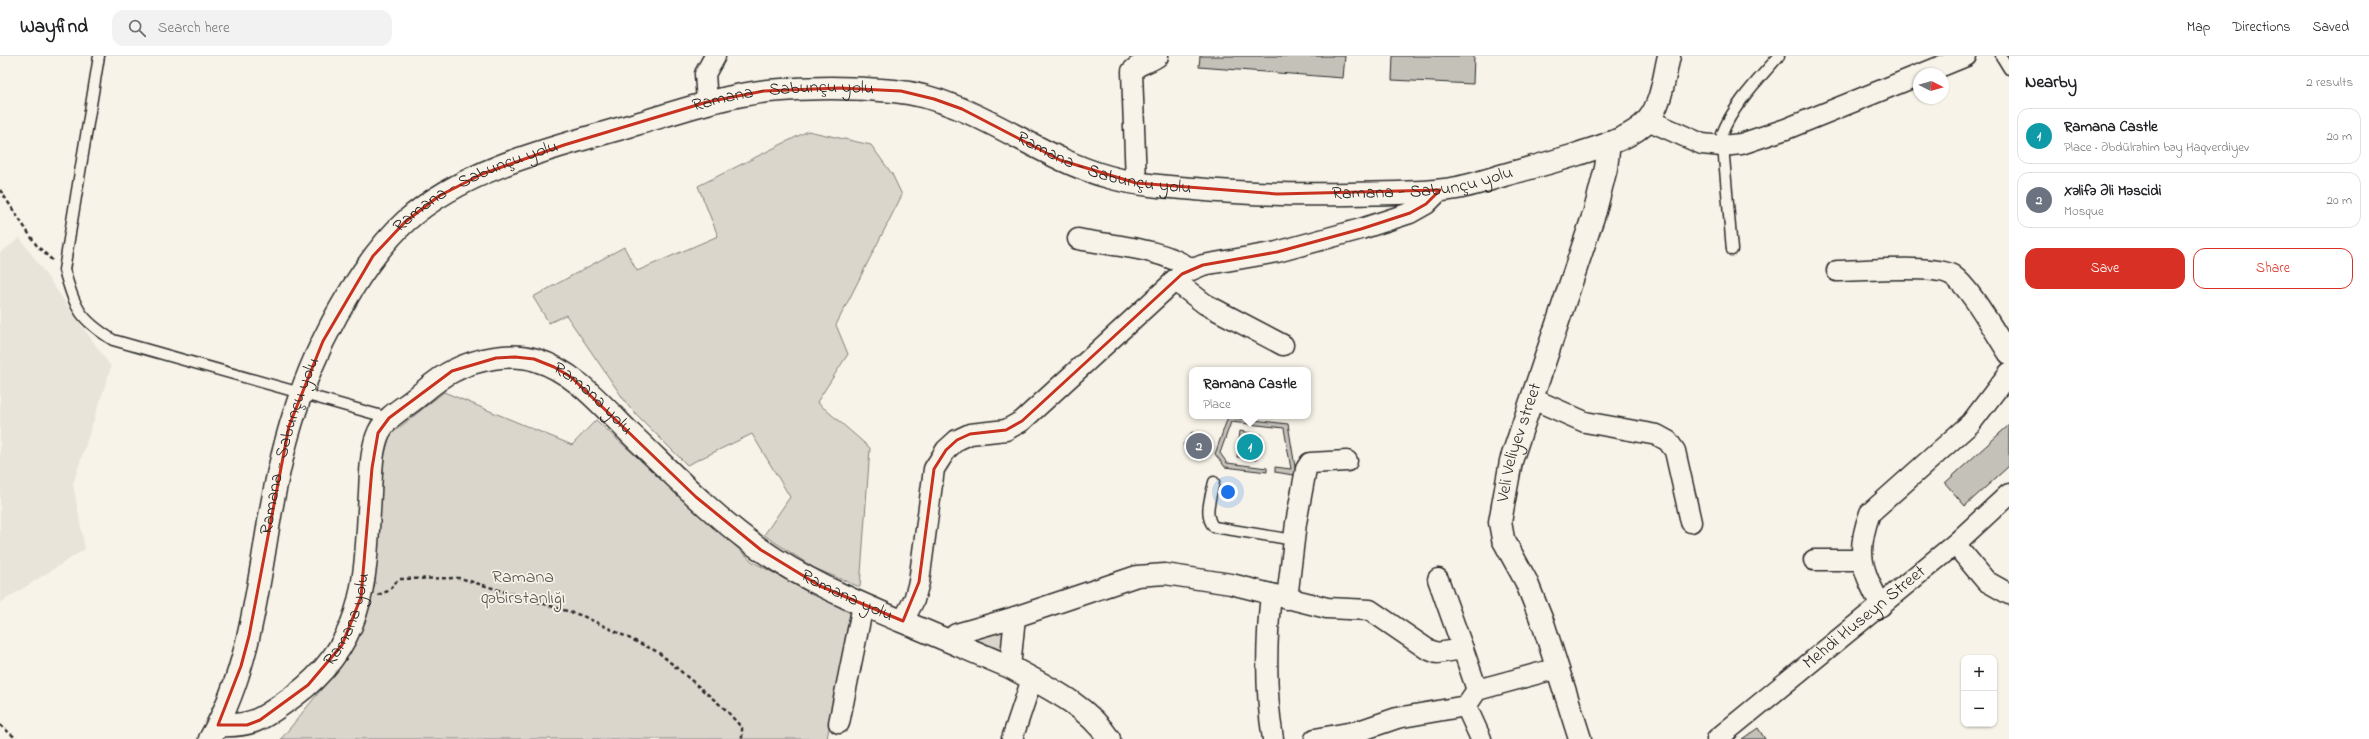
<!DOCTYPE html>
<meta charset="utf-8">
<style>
body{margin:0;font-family:"Indie Flower",sans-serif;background:#f2f2f2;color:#202124}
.controls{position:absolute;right:12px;bottom:12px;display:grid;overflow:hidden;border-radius:8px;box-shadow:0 1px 3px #0004}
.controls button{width:36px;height:36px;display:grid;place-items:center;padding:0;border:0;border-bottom:1px solid #e0e0e0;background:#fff;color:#202124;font:20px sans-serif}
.compass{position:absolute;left:1913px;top:12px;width:36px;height:36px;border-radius:50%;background:#fff;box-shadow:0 1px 3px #0004;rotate:95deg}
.you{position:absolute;left:1228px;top:436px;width:14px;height:14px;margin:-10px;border:3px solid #fff;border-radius:50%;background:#1a73e8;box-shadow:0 0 0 6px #1a73e833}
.badge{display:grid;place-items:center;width:26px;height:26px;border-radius:50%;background:#d93025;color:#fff;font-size:13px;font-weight:700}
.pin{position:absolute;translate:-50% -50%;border:2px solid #fff;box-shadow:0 1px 4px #0006}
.popup{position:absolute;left:1189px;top:311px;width:122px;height:52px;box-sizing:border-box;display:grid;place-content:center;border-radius:8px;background:#fff;filter:drop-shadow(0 1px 3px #0005);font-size:13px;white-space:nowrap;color:#757577}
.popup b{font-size:15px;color:#202124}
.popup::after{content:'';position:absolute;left:50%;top:100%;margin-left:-8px;border:8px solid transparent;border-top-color:#fff}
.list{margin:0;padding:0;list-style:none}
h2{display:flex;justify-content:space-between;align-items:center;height:52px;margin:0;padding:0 16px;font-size:17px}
h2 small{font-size:13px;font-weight:400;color:#757577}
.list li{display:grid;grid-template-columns:26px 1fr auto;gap:12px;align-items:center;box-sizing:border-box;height:56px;margin:0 8px 8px;padding:0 8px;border:1px solid #e0e0e0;border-radius:12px}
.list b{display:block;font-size:15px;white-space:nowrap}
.list p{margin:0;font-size:13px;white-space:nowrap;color:#757577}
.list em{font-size:13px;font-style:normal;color:#757577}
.actions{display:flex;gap:8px;padding:12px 16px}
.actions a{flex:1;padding:9px 0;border:1px solid #d93025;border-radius:12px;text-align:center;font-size:14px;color:#d93025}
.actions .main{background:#d93025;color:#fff}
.icon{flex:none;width:22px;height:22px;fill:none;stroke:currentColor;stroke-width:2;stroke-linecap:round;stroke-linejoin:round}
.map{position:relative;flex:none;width:2009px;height:683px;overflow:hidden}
header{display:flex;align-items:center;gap:24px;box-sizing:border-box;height:56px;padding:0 20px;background:#fff;border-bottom:1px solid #e0e0e0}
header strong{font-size:19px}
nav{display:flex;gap:22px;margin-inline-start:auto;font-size:14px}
.search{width:280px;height:36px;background:#f2f2f2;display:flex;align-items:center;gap:10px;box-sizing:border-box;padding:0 14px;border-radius:12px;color:#757577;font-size:15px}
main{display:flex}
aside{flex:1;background:#fff}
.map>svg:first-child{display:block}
.built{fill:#e8e4da}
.green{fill:#dad6cc;stroke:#82807c}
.building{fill:#c4c1b9;stroke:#2b2b2b}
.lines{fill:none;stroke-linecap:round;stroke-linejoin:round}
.service-casing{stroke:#2b2b2b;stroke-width:13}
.minor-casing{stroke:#2b2b2b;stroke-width:23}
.tertiary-casing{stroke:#2b2b2b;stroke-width:25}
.path{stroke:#2b2b2b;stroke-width:2.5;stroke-dasharray:4 3;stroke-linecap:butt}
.service{stroke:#f7f3e8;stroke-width:10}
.minor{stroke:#f7f3e8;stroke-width:20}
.tertiary{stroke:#f7f3e8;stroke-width:22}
.marked{fill:none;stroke:#c8321e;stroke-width:3;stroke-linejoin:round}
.labels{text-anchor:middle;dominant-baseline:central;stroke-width:3.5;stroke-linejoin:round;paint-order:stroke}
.street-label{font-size:18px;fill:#2b2b2b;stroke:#f7f3e8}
.park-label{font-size:18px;fill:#575653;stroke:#f7f3e8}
</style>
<header>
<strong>Wayfind</strong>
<div class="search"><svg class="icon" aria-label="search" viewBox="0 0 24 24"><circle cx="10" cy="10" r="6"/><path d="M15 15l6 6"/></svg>Search here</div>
<nav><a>Map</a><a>Directions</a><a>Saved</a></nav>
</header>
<main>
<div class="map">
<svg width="2009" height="683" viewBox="0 0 2009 683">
<rect width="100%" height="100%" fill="#f7f3e8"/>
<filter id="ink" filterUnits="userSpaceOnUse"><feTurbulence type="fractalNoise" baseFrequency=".025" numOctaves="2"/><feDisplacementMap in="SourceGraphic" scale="8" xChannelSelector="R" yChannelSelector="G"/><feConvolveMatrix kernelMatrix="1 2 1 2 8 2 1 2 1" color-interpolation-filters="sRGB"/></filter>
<g filter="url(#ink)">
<path class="built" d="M20,182L111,311L73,428L85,493L0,547V197Z"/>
<path class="green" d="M808,75L871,89L892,118L902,139L836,269L848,298L817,346L870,392L860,531L814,512L764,479L790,441L752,378L687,409L629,351L566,259L549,267L533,241L624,191L637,215L718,180L698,130Z
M444,336L572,389L596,364L753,506L850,557L827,683H281L342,608L357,579L381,413L390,379Z
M1008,570L1005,602L969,586V579Z"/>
<path class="building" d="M1200,0H1345L1343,22L1199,11Z
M1393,0H1474L1473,28L1392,24Z
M1228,361L1288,368L1296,417L1293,419L1275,416V411L1291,413L1284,372L1231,366L1220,397L1227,407L1267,412V416L1225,411L1215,398Z
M2009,369V410L1965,450L1945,427Z
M1240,375L1261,379L1257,404L1237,401Z
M1192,376L1213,390L1205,402L1183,389Z
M1758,672L1765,683H1742Z"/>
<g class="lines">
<g class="service-casing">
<path id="service" d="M99,0L64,214C76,253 78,262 113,284L389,362
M2001,0L2009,13
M1732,194L1722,78C1733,49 1759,23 1779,0
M1214,426C1211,440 1203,460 1214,471L1294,484"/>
</g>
<g class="minor-casing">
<g id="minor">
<path d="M1922,18L1966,0"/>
<path d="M707,46L705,18L715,0"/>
<path d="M1648,64L1702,88L1722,90L1741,88L1786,73L1919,19"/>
<path d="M1136,127L1132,15C1139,7 1149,7 1158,0"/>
<path d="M1078,183C1113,190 1162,192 1191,213"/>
<path d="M1837,215C1860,215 1935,208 1952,219C1971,232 1995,277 2009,298"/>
<path d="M1174,224L1205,248L1283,289"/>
<path d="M1533,343L1585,366L1657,379L1668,385L1675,395L1691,466"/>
<path d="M1955,488L1986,525L2009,538"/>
<path d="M1814,504H1861"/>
<path d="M1438,523L1463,593"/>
<path d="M1271,538C1266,586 1265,635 1273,683"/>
<path d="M1287,543L1296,467L1306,413L1310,407L1347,405"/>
<path d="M1881,550C1862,513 1855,498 1870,457L1971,367L2009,317"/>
<path d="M903,565L914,544L919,526L934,413L946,394L957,384L970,378L1006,374L1022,365L1182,218L1203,209L1277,196L1361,173L1410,157L1426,148L1440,134"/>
<path d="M949,585L956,578L1015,561L1137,520L1165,518L1231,528L1327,552L1370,554L1427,593L1437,597L1463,593L1477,634L1558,612"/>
<path d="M1010,611L1015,561"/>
<path d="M1466,650L1481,683"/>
<path d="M839,667L863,549"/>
<path d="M1012,683L1032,623"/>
<path d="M1315,683L1359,675L1397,662L1466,650L1477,634"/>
<path id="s1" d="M1717,683L1955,488L2009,438"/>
</g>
</g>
<g class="tertiary-casing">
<g id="tertiary">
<path id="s2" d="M218,669C256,671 264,661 294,640C368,585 365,521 370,437C371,418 371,393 379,376C386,362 400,354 412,345C425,335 438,322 453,315C476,303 511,296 536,304C576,316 604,352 633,380C674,419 713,460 760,493C804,524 852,544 901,565C938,580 974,596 1010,611C1045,630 1087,649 1109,683"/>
<path id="s3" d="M210,683C249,615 257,536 270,460C284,378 307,304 352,233C367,209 384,185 406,165C466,111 560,90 636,68C680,55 723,40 768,35C810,31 852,31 894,35C972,42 1034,101 1109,121C1137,129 1167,131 1195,133C1247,138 1299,139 1350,138C1386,137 1422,138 1457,132C1473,129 1488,124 1504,119C1529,112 1554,106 1578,98C1601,90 1631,83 1648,64C1662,47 1664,20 1669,0"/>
<path id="s4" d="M1580,683L1544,570L1526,525L1503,483L1500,466L1511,405L1595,155L1606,112L1609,87"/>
</g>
</g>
<path class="path" d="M0,134L37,190L52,204
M378,539L388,535L399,523L460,522L583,560L658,596L725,653L742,672V683
M0,669L17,683"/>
<use href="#service" class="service"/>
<use href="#minor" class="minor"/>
<use href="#tertiary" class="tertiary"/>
</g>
</g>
<path class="marked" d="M839,32L901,35L934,43L962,53L1060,104L1136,127L1277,138L1440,134L1426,148L1410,157L1361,173L1277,196L1203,209L1182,218L1022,365L1006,374L970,378L957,384L946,394L934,413L919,526L903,565L820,530L761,494L696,441L571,321L554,311L534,303L515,301L496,302L452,315L389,362L378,377L372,412L361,541L342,589L308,629L260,664L247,669H218L241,610L249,580L289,370L323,285L373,200L405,166L439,140L482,118L564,89L707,46L764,35Z"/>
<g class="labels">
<g class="street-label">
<text stroke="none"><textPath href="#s3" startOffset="965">Ramana - Sabunçu yolu</textPath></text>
<text stroke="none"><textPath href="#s3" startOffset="1301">Ramana - Sabunçu yolu</textPath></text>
<text stroke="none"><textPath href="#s3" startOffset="1625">Ramana - Sabunçu yolu</textPath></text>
<text stroke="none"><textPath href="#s3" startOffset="641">Ramana - Sabunçu yolu</textPath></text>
<text stroke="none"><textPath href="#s2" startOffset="624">Ramana yolu</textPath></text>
<text stroke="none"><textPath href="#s4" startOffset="314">Veli Veliyev street</textPath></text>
<text stroke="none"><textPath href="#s3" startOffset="305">Ramana - Sabunçu yolu</textPath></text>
<text stroke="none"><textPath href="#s2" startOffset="948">Ramana yolu</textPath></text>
<text stroke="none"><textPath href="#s2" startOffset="180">Ramana yolu</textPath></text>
<text stroke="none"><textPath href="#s1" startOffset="191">Mehdi Huseyn Street</textPath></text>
</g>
<g class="park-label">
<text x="523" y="522">Ramana<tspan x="523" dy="21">qəbirstanlığı</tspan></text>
</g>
</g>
</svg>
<div class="controls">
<button>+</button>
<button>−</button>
</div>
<svg class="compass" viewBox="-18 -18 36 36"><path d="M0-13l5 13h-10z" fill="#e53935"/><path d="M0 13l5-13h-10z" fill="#757577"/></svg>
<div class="you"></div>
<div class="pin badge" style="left:1250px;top:391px;background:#0f9aa8">1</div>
<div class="popup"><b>Ramana Castle</b>Place</div>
<div class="pin badge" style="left:1199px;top:390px;background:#6b7280">2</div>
</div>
<aside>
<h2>Nearby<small>2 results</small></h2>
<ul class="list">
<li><span class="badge" style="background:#0f9aa8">1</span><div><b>Ramana Castle</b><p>Place · Əbdülrəhim bəy Haqverdiyev</p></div><em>20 m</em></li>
<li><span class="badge" style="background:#6b7280">2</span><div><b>Xəlifə Əli Məscidi</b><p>Mosque</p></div><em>20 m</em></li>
</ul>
<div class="actions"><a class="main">Save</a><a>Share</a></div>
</aside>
</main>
